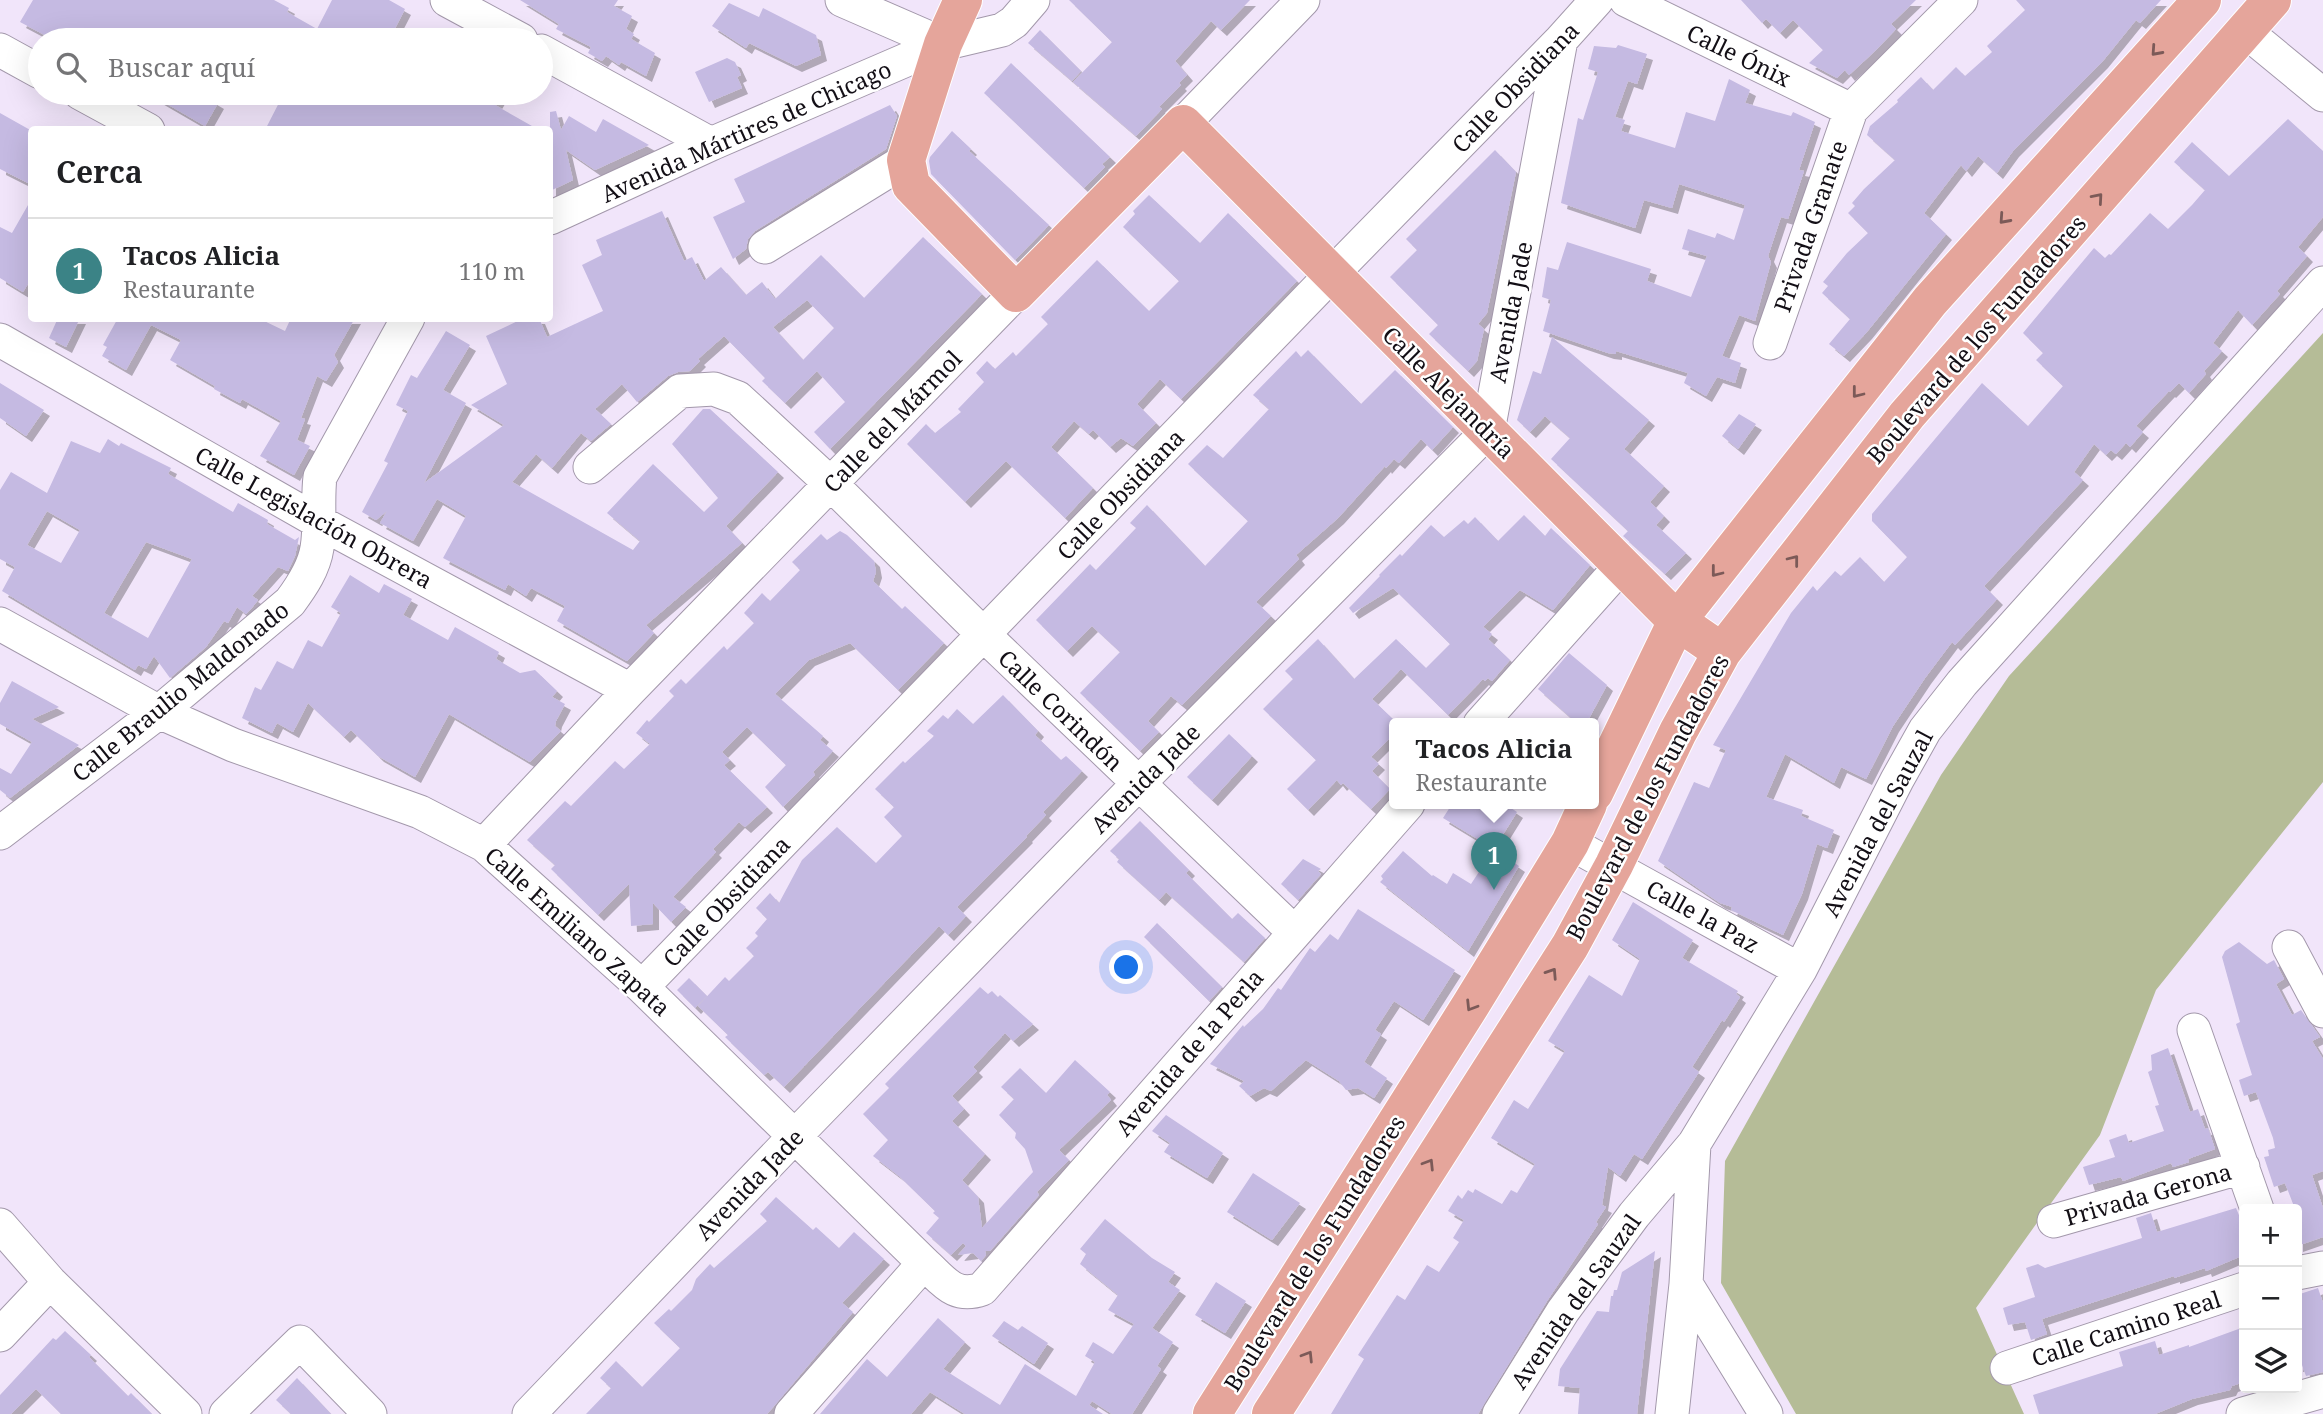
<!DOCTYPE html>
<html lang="es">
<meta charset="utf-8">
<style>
body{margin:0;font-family:"Noto Serif",serif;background:#f2f2f2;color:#202124}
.controls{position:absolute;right:21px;bottom:21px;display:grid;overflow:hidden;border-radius:7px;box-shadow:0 7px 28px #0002}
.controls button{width:63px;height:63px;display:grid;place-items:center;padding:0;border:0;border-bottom:2px solid #e0e0e0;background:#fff;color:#202124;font:35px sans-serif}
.you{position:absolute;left:1127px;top:968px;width:24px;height:24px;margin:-18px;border:5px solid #fff;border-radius:50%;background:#1a73e8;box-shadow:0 0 0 10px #1a73e833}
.badge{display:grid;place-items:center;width:46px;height:46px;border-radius:50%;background:#3b8386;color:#fff;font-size:23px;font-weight:700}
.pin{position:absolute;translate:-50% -58px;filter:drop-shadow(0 2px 4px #0008)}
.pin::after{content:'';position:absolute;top:37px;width:24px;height:21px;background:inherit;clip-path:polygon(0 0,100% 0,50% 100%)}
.popup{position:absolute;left:1389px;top:718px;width:210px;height:91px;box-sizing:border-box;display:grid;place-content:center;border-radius:7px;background:#fff;filter:drop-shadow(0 2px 5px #0005);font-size:23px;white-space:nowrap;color:#757577}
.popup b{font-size:26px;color:#202124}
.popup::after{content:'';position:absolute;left:50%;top:100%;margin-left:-14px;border:14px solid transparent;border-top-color:#fff}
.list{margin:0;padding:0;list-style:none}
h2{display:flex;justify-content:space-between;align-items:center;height:91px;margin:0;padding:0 28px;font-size:30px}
h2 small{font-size:23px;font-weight:400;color:#757577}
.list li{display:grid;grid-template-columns:46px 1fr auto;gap:21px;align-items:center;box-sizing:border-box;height:105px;padding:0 28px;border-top:2px solid #e0e0e0}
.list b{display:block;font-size:26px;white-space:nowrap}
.list p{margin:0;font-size:23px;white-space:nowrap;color:#757577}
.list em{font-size:23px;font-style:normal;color:#757577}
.icon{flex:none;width:38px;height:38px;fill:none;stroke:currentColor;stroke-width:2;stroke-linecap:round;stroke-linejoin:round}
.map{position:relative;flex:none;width:2323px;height:1414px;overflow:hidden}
.search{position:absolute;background:#fff;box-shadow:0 7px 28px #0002;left:28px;top:28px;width:525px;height:77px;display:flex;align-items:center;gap:18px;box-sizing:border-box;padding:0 24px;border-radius:38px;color:#757577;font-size:26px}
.panel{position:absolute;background:#fff;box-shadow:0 7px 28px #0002;left:28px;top:126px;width:525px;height:196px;border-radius:7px}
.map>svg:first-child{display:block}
.green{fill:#b5bc97}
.building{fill:#c5bae2;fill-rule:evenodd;filter:url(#shadow)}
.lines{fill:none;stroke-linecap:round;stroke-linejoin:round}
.minor-casing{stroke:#a398ab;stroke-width:35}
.major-casing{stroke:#fff;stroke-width:40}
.minor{stroke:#fff;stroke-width:33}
.major{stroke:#e5a59b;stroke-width:38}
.oneway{stroke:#7c5a58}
.labels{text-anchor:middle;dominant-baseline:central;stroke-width:5;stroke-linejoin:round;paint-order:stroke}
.street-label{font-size:23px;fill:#130f16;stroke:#fff}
</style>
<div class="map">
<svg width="2323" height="1414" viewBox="0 0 2323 1414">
<defs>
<filter id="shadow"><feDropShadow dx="6" dy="6" stdDeviation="0" flood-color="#0004"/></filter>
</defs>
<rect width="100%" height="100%" fill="#f1e5fa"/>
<path class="green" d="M2323,333V782L2156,990L2100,1135L1976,1308L2024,1414H1796L1721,1283L1725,1161L1941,775L2009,676Z"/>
<path class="building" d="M33,0H274L289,8L287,12L317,29L332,0H389L405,9L389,40H54L20,22Z
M520,0H618L614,6L632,16L626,29L634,34L631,39L655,53L646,76L621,62L619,65L606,56L602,61L588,53L591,47L556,29L559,24Z
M1069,0H1250L1221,30L1211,21L1175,61L1187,75L1179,83L1181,85L1159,107L1162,109L1136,136L1073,82L1112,42Z
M1741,0H1916L1891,24L1896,29L1876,50L1849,75L1845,70L1837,78L1809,63L1823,50L1793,20L1780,33L1766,19L1762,23Z
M2016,0H2161L2140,23L2136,20L2102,62L2013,151L1997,173L1978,156L1966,171L1961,165L1924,213L1946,234L1866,333L1844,356L1829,344L1850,319L1822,293L1828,286L1823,282L1847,253L1868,233L1848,213L1855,206L1852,203L1864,189L1895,160L1867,135L1870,126L1898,102L1897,100L1921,77L1933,90L1956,67L1965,76L1992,52L1987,46L2025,10Z
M729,3L759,17L763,8L816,35L821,55L796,66L749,43L746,48L712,26Z
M1040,30L1081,71L1072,81L1028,43Z
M1618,45L1647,54L1637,84L1628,81L1615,117L1625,120L1621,131L1675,148L1686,112L1715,121L1729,79L1750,90L1745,103L1791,116L1793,112L1815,122L1799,170L1804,171L1788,219L1781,217L1768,256L1771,262L1755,321L1739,315L1722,356L1741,363L1735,383L1717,377L1706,396L1684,383L1688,373L1616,351V354L1608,353L1543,331L1551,300L1542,297L1547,267L1558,270L1567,242L1651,269L1647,281L1691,297L1707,256L1682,249L1688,229L1715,238L1717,233L1734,240L1745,205L1679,184L1672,208L1644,200L1635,228L1561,203L1578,118L1583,120L1598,72L1588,69L1594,46L1616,48Z
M727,58L735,62L741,75L737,77L742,88L709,102L695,72Z
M1011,63L1110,157L1102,164L1105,167L1084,188L984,93Z
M148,93H201L218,103L205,126Z
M284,93H382L393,99L397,93H502L495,105L539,130H265Z
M890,105L897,116L886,149L755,231L748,239L746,249L733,259L713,217L745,202L734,179Z
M556,111L561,130L569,116L596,132L603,119L649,145L595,170L566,150L573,180L550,191V112Z
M0,113L32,131V185L0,169Z
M2288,119L2323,151V217L2298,247L2307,256L2277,291L2280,294L2252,325L2238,310L2213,343L2222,351L2204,371L2206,374L2189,393L2179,383L2170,392L2169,391L2136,426L2143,432L2130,447L2126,443L2116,454L2111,450L2106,455L2094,444L2074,472L2083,480L1984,586L1997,599L1955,645L1952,642L1925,678L1893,726L1866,779L1841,767L1834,783L1785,754L1766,797L1803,810L1801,816L1834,830L1827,848L1817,844L1802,894L1783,935L1731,910L1732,907L1720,903L1658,861L1694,782L1709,788L1726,750L1713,745L1791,613L1813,586L1817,591L1835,571L1841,576L1860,557L1884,582L1907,557L1872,521V514L1982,383L2028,426L2063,386L2036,360L2043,353L2023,333L2094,248L2105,258L2109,254L2111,255L2150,213L2168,229L2192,205L2205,190L2174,162L2192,142L2229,176Z
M952,131L971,149L969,151L1049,225L1015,260L931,174L929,161L930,157Z
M1495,150L1516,172L1487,313L1478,324L1484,329L1477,361L1468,371L1429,334L1438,325L1390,277L1417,250L1406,239Z
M1149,195L1200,243L1228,213L1297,281L1181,399L1160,379L1137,404L1156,423L1133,446L1121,438L1110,447L1093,430L1089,434L1074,421L1051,447L1093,488L1065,518L1006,461L965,502L907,444L926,424L935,433L961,412L958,409L984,382L976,373L987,361L995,369L1013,352L1016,356L1048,324L1041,317L1097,260L1149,311L1179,281L1123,227L1135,214L1133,211Z
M32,198V277L23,292L0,278V227L12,233Z
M662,211L684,261L692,257L704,281L721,267L746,295L762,282L775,299L821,255L864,298L923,237L982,294L830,449L814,432L845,402L817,371L785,403L762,381L765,378L724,336L698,359L700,361L690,371L678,372L668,376L637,402L622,384L595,409L611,424L591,441L581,433L552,468L536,454L512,482L633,550L640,541L607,513L653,464L704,512L718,498L672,444L703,409H710L778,472L726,526L742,543L646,625L654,633L627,661L557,621L565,606L531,588L526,596L508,584L505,590L443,558L466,516L437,499L413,541L380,523L387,511L376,520L362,512L388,463L384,461L408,411L396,405L411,375L417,378L446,331L470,345L443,390L466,403L424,483L504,425L471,405L507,384L486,336L524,318H539L547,337L603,311L582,265L602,255L596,240ZM807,300L834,328L803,360L773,327Z
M58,318H80L66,347L49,338Z
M118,318H258L285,331L291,318H355L334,355L338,362L326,381L317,376L301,418L305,419L297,440L310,446L294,475L260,456L281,421L242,399L240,403L214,389L215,386L170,360L181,340L151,325L126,370L102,356L107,347L103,345Z
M1552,337L1649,420L1624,449L1664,486L1650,502L1664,516L1656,525L1686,553L1665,574L1623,536L1628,531L1551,459L1570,438L1545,416L1530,432L1517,420L1533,371L1541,374Z
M1308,350L1361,404L1395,370L1453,427L1432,450L1421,439L1399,463L1394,459L1386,468L1385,466L1338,518L1296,555L1299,559L1256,602L1271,616L1182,705L1171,696L1148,721L1159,732L1140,751L1080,693L1120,652L1092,626L1067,651L1036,620L1090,564L1096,570L1136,528L1130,523L1147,505L1205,566L1248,521L1188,464L1207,445L1223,458L1269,409L1253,395L1296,351L1301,357Z
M0,383L44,410L26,436L0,418Z
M1739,414L1756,424L1738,449L1722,436Z
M108,439L119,446L121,443L171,468L168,474L233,512L238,503L268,520L267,524L295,540L299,537L295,556L288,571L278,567L252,596L258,600L251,609L246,614L237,607L228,623L224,621L206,647L170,678L154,656L146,669L138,665L135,670L2,591L15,567L0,559V490L11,472L47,493L71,441L100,453ZM47,511L80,530L61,563L27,545ZM146,542L192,559L148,638L104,613Z
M1524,515L1545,536L1551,528L1590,565L1553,610L1520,590L1483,627L1492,634L1488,639L1510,660L1492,681L1488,678L1485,681L1483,679L1448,715L1401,669L1372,699L1394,720V734L1371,757L1379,764L1372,771L1390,789L1371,809L1343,783L1341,785L1337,780L1308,810L1287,789L1316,760L1263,709L1293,679L1285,671L1318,639L1354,679L1396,639L1426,668L1450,644L1393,588L1353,613L1349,608L1380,576L1379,575L1400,554L1402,556L1431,525L1444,537L1464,520L1468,524L1475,517L1498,541Z
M840,531L847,535L874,561L876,572L873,581L902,609L905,606L944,643L898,690L850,643L809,660L775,694L823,736L820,740L833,751L813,772L815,775L783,807L765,787L786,765L747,727L722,752L730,760L724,765L767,807L745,827L739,822L713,849L716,852L673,897L686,907L671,922L653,903V924L631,926L629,884L598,915L551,869L555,865L527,840L565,801L571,806L615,761L624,769L650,744L636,733L647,720L649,722L674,696L669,691L681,679L686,684L724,646L727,650L754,623L744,613L762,593L770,601L800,570L792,562L821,534L827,540Z
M350,575L379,593L384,584L412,599L403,615L448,640L455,627L499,652L496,659L520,673L535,670L557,691L552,697L565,704L556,721L555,726L561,731L530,762L449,714L415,777L378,756L351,730L344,737L308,703L293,732L277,723L272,733L242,718L255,687L261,690L277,661L293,669L308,640L322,647L341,613L331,607Z
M1569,653L1607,685L1586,724H1578L1538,689Z
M12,681L59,707L32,719L79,745L10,798L0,790V768L11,774L32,742L0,724V703Z
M1003,695L1038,731L1035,735L1061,760L1066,756L1082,771L1043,812L1046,815L1026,836L1027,837L957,907L966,916L948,935L939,926L784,1087L768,1072L764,1075L725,1037L728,1035L698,1006L725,977L729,981L754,956L746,948L758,936L755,933L767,919L756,908L770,893L779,903L802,860L837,827L876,863L902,836L884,817L894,807L875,789L903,761L905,763L934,736L927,731L943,715L948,719L957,709L973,724Z
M1229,734L1252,756L1212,800L1187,777Z
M1452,804H1505L1517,812L1494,849L1443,818Z
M1140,821L1189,870L1186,873L1232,919L1238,913L1265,938L1244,962L1166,892L1159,900L1117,862L1119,859L1110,851Z
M1494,849L1519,866L1468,951L1380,882L1383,879L1381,876L1403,851L1432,876L1433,875L1447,884L1453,873L1471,884Z
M1303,859L1321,869L1318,871L1321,874L1298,900L1281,884Z
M1633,902L1693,940L1682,958L1738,991L1736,994L1740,997L1724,1022L1722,1020L1692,1067L1699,1072L1642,1159L1634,1154L1620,1176L1608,1167L1602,1205L1606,1207L1596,1222L1598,1224L1547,1301L1478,1414H1331L1364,1359L1358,1355L1397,1295L1405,1300L1427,1265L1439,1272L1459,1242L1453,1238L1464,1220L1448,1211L1458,1195L1462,1199L1468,1190L1473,1193L1475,1189L1502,1204L1511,1190L1517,1193L1535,1164L1491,1138L1514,1100L1528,1109L1565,1051L1548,1041L1589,975L1622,996L1640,959L1612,940Z
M1358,909L1455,970L1423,1020L1394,1001L1375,1030L1381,1034L1364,1062L1387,1078L1374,1098L1358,1088L1346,1090L1339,1081L1306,1060L1271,1091L1264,1088L1250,1096L1239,1086L1244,1081L1210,1064L1243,1025L1244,1027L1263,1009L1278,988L1281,990L1310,948L1315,952L1330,934L1338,940Z
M1157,923L1222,987L1209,1001L1144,937Z
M2239,942L2267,964L2274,960L2284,979L2276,984L2292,1015L2301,1010L2320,1037L2312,1041L2323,1059V1171L2312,1175L2323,1208V1237L2297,1246V1209H2295L2285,1183L2274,1187L2264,1157L2269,1156L2268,1150L2275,1148L2273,1138L2256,1092L2244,1096L2239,1080L2252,1075L2236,1024L2240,1022L2222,957L2225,951Z
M689,978L707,996L695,1008L677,990Z
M980,987L988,994L992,991L998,997L1000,995L1033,1024L1013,1041L1005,1033L973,1067L977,1071L952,1096L964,1109L952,1121L985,1154L962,1180L978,1197L982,1228L1033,1172L1025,1149L1015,1138L1016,1133L999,1115L1014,1099L1001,1087L1020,1068L1046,1093L1075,1060L1110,1092L1107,1095L1111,1100L1059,1150L1069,1160L1037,1192L1039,1195L990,1251H985L986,1255L981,1261L973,1253L958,1255L966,1246L963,1243L951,1255L926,1233L939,1218L933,1213L935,1211L899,1176L873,1156L888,1140L863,1114L889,1088L885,1084Z
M2168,1048L2190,1112L2198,1109L2205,1129L2208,1128L2215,1149L2188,1159L2189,1162L2173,1167L2171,1163L2123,1181L2121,1177L2089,1185L2083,1167L2115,1157L2109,1140L2126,1134L2129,1143L2164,1131L2155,1106L2159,1105L2148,1072L2152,1070L2151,1055Z
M1166,1115L1223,1153L1207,1178L1164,1152L1170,1143L1152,1131Z
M1253,1173L1300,1203L1272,1240L1227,1212Z
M776,1197L813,1230L816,1227L839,1248L854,1232L884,1259L842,1303L853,1312L774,1406L767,1414H586L611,1388L600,1378L616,1361L642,1387L680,1348L654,1323L669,1309L671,1311L692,1290L696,1279L710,1264L714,1268L767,1221L760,1214Z
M2236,1208L2244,1227V1255L2206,1271L2205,1268L2174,1278V1276L2042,1319L2047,1334L2031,1340L2025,1322L2008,1325L2003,1308L2035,1297L2026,1268L2038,1264L2045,1268L2142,1238L2136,1218L2151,1213L2157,1232Z
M1105,1219L1152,1258L1175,1272L1168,1282L1180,1290L1152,1328L1173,1342L1157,1366L1161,1369L1132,1414H1112L1092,1401L1089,1405L1103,1414H965L930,1392L911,1414H820L867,1359L887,1377L938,1318L965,1342L943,1369L1000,1405L1025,1364L1076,1396L1095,1362L1085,1356L1093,1342L1113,1354L1134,1324L1108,1310L1118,1295L1080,1264L1086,1254L1080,1249Z
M1655,1251L1637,1414H1578L1580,1388L1558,1386L1560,1369L1597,1311L1609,1312L1611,1296H1613L1614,1290H1617L1622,1272Z
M1216,1282L1246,1301L1225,1333L1195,1315Z
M2318,1288L2323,1303V1372L2306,1376L2302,1365L2297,1366V1295Z
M1004,1321L1018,1330L1022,1326L1048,1343L1034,1364L992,1336Z
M2244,1327V1382L2232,1386L2230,1390L2192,1399L2155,1414H2039L2033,1395L2123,1366L2119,1352L2155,1341L2159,1355L2189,1345V1347Z
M65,1331L91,1355L89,1357L128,1396L131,1393L152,1414H61L36,1389L11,1414H0V1395L53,1338L56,1340Z
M297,1378L331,1414H291L276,1400Z"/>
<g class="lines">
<g class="minor-casing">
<path id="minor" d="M447,0L521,40
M842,0L943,44
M1626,0L1851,110
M2244,30L2323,95
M0,50L40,72
M541,51L711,144
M80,93L148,130
M1183,124L1303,0
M550,218L711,144L943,44L1002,30L1014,22L1033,0
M765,247L906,160
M0,340L319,522L630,690
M1770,343L1851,110L1961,0
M590,467L680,391L714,389L738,398L831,484L984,635L1294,932
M0,624L159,712L233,745L420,812L484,845L642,987L924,1263C944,1281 954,1299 982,1289L1408,804
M1480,724L1621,566
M0,833L159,712L290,602C302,586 314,568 317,548C321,525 317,501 320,477L408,318
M1570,843L1800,970
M484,845L630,690L1016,293
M2289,947L2323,1011
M642,987L1332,274L1561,40L1597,0
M2194,1030L2257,1209
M2054,1221L2243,1167
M0,1225L50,1282L185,1414
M2297,1273L2323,1268
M1686,1284L1766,1414
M0,1335L50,1282
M2007,1368L2244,1289
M226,1414L300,1342L370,1414
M529,1414L794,1137L1138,784L1488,431L1561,40
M791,1414L924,1263
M1499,1414L1563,1311L1634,1215L1694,1144L1800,970L1897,780L1925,730L1962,683L2323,283
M1672,1414L1686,1284L1694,1144
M2243,1414L2323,1391"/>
</g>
<g class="major-casing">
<path id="major" d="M963,0L943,44L906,160L911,185L1016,293L1183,124L1677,621L1722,652
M1594,793L1677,621L1930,301L2202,0
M1212,1414L1470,1006L1570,843L1588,804
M1271,1414L1570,946L1614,865L1678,732L1722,652L1907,415L2272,0"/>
</g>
<use href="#minor" class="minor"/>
<use href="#major" class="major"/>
</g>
<defs><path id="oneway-chevron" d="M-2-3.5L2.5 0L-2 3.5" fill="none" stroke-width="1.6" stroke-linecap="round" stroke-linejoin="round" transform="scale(1.75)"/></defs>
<g class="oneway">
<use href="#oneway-chevron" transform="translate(2156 51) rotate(132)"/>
<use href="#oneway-chevron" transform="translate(2098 198) rotate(-49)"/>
<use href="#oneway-chevron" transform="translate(2004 219) rotate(132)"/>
<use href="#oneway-chevron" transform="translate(1857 393) rotate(128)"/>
<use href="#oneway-chevron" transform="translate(1794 560) rotate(-52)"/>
<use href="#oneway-chevron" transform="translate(1716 572) rotate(128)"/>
<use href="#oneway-chevron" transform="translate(1552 973) rotate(-57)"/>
<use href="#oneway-chevron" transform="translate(1471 1006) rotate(122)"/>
<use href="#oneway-chevron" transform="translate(1429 1164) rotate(-58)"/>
<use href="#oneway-chevron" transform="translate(1308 1356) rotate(-58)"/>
</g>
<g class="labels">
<g class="street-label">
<text transform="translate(1739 55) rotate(26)">Calle Ónix</text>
<text transform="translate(1515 87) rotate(-46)">Calle Obsidiana</text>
<text transform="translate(746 131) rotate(-24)">Avenida Mártires de Chicago</text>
<text transform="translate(1810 226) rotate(-71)">Privada Granate</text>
<text transform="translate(1510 312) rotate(-79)">Avenida Jade</text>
<text transform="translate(1976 339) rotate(-49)">Boulevard de los Fundadores</text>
<text transform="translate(1449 392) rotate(45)">Calle Alejandría</text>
<text transform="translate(892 421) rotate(-46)">Calle del Mármol</text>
<text transform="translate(1120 494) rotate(-46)">Calle Obsidiana</text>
<text transform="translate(314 517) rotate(29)">Calle Legislación Obrera</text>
<text transform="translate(180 691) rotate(-39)">Calle Braulio Maldonado</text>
<text transform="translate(1061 710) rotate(44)">Calle Corindón</text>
<text transform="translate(1145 778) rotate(-45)">Avenida Jade</text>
<text transform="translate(1647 797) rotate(-62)">Boulevard de los Fundadores</text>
<text transform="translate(1877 823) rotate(-62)">Avenida del Sauzal</text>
<text transform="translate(726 901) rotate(-46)">Calle Obsidiana</text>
<text transform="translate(1703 916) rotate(29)">Calle la Paz</text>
<text transform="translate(578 931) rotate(42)">Calle Emiliano Zapata</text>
<text transform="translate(1189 1052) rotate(-49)">Avenida de la Perla</text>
<text transform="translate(749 1184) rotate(-46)">Avenida Jade</text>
<text transform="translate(2148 1194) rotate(-16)">Privada Gerona</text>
<text transform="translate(1314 1253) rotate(-58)">Boulevard de los Fundadores</text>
<text transform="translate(1575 1301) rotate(-55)">Avenida del Sauzal</text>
<text transform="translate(2126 1328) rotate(-18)">Calle Camino Real</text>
</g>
</g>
</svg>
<div class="controls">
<button>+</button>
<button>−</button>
<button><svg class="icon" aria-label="layers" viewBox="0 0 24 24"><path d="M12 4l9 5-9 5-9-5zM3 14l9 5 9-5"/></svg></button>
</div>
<div class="you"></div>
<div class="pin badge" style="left:1494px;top:890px">1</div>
<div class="popup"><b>Tacos Alicia</b>Restaurante</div>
<div class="search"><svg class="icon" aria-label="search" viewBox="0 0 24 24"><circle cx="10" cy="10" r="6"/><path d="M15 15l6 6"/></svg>Buscar aquí</div>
<section class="panel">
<h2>Cerca<small></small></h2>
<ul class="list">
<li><span class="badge">1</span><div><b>Tacos Alicia</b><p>Restaurante</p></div><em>110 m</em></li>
</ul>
</section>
</div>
